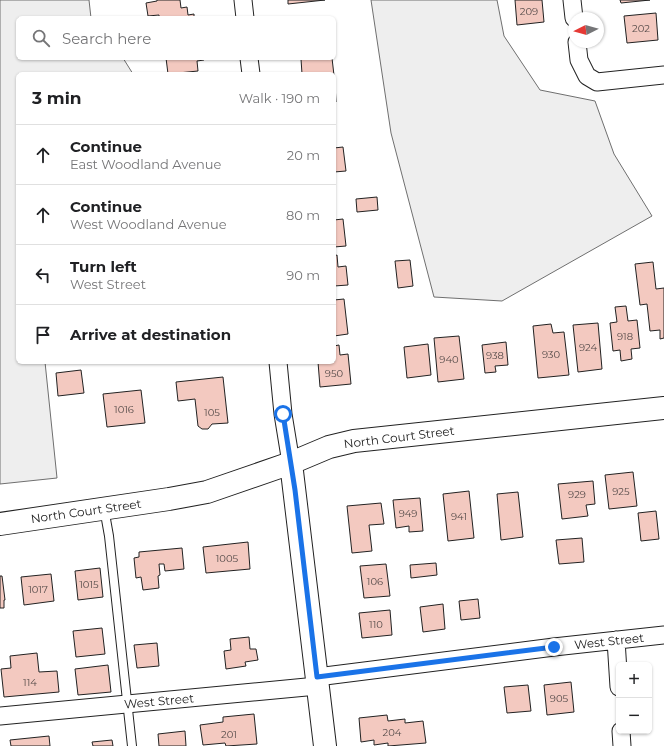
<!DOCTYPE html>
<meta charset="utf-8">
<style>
body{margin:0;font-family:Montserrat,sans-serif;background:#f2f2f2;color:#202124}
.controls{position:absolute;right:12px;bottom:12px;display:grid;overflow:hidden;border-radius:6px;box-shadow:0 1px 3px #0004}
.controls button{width:36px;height:36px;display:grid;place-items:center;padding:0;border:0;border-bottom:1px solid #e0e0e0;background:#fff;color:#202124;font:20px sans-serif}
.compass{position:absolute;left:568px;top:12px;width:36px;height:36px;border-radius:50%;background:#fff;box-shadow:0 1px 3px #0004;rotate:264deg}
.stop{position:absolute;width:12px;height:12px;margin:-9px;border:3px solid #1a73e8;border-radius:50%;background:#fff}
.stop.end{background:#1a73e8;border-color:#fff;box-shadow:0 1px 4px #0008}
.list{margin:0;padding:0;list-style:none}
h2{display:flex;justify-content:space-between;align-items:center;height:52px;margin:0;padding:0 16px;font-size:17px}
h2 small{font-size:13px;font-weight:400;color:#757577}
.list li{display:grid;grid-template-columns:26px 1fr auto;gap:12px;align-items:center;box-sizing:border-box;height:60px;padding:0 16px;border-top:1px solid #e0e0e0}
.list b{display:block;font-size:15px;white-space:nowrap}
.list p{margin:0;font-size:13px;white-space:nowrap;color:#757577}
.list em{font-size:13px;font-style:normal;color:#757577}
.icon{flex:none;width:22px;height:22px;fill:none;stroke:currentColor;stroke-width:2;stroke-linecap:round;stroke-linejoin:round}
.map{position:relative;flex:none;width:664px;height:746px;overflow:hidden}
.search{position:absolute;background:#fff;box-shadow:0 1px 3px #0004;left:16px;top:16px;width:320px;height:44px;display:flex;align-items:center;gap:10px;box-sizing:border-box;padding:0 14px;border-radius:6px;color:#757577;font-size:15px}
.panel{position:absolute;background:#fff;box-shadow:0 1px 3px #0004;left:16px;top:72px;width:320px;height:292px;border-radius:6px}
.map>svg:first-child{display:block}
.green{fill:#eee;stroke:#6f6f6f}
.building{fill:#f3c9c0;stroke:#222}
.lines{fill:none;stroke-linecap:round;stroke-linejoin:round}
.service-casing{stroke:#222;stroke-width:10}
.minor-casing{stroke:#222;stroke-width:19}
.secondary-casing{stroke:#222;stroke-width:24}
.service{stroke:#fff;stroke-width:8}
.minor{stroke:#fff;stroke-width:17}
.secondary{stroke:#fff;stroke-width:22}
.route{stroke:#1a73e8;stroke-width:5}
.labels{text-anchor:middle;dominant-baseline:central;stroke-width:3;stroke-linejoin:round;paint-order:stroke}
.number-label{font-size:10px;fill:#564c4a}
.street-label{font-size:12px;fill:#222;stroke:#fff}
</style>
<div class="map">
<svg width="664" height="746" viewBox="0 0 664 746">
<rect width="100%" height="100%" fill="#fff"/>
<path class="green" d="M0,0H89L91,18H18V58H123L133,74H18V362H45L57,478L0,484Z
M371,0H497L504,36L540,90L595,101L614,154L652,216L502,301L434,297L391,133Z"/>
<path class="building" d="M157,0H180L181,8L187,7L188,15L194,14V18H159V15L148,16L146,3L157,1Z
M288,0H325L288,4Z
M515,0H542L544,22L517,25Z
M620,0H650L621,3Z
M656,13L658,40L627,43L624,16Z
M166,58H204V60L197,61L198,71L168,74Z
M309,58H332L335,84L336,102H334V74H302L301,59Z
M343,147L346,171L334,172V148Z
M377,197L378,210L357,212L356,199Z
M343,219L346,246L334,247V220Z
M337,255L338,267L346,266L348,285L334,286V256Z
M410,260L413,286L398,288L395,261Z
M653,262L656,289L664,288V338L660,339V330L650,331L647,304L640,305L635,264Z
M344,299L348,334L334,336V300Z
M626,306L628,321L637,320L640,348L631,349L632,359L621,361L620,350L613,351L610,323L617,322L615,307Z
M598,323L602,369L578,372L573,325Z
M551,324L553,333L564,332L569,375L538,378L533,326Z
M459,336L464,379L438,382L434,338Z
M506,342L508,365L495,366L496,372L485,373L482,345Z
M428,344L431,375L407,378L404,347Z
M339,345L340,355L348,354L351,384L320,387L318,362H334V346Z
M81,370L84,393L58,396L56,373Z
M223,377L228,423L212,424L208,429H202L198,426L195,399L178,401L176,382Z
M141,390L145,423L107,427L103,394Z
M633,472L637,506L609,509L605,475Z
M593,481L595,504L586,505L588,516L562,519L558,484Z
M469,491L474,538L448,541L443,494Z
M518,492L523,537L501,540L497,494Z
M420,498L423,531L409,532V526L396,528L393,500Z
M381,503L384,524L369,525L372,551L352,553L347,506Z
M656,511L659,539L641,541L638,513Z
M582,538L584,562L559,564L556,540Z
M248,542L250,569L206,573L203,547Z
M182,548L184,569L165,571L164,564H159L160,575L158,576L159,588L143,590L141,577L136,578L134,558L139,557V552Z
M436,563L437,575L411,578L410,565Z
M386,564L390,596L364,598L360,566Z
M100,568L103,597L78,600L75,571Z
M51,574L54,601L24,605L21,577Z
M0,576H2L5,600H4V608H0Z
M478,599L480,618L461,620L459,601Z
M443,604L445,629L423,632L420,607Z
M390,610L392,635L362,638L359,613Z
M102,628L105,654L76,657L73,631Z
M249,637L250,649H256L258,660L245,662L246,666L226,669L224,651L231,650L230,639Z
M157,643L159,666L137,668L134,645Z
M37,653L39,672L57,671L59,692L4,697L1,669L11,668L10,656Z
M108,665L111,692L78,695L75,669Z
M571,682L574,712L547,715L544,685Z
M528,685L531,711L507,713L504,687Z
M254,714L257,744L226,746L225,743L203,745L200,725L223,722V717Z
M387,715L388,721L405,719V723L423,721L426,743L388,746V743L374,745V740L361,742L359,718Z
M185,731L186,746H159L158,734Z
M49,736L50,746H11L10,740Z
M112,740L113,746H93L92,742Z"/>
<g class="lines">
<g class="service-casing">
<path id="service" d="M104,508L109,536L132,746"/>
</g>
<g class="minor-casing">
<path id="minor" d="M243,0L245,18
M572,0L574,18
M577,42L579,60L587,76L597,82L664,75
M249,58L251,74
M278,362L283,414L291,463
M616,640L619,687
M317,677L554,647L664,635
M0,716L317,686
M621,731L622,746"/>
</g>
<g class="secondary-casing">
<path id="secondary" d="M291,463L325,746
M0,524L169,499L207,492L291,463L329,447L354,441L664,408"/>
</g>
<use href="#service" class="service"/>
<use href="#minor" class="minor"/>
<use href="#secondary" class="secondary"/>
</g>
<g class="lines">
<path class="route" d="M283,414L295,490L317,677L554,647"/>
</g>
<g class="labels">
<g class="number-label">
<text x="529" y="11">209</text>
<text x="641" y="28">202</text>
<text x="625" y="336">918</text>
<text x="588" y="347">924</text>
<text x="551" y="354">930</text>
<text x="495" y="355">938</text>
<text x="449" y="359">940</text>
<text x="334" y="373">950</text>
<text x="124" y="409">1016</text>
<text x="212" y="412">105</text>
<text x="621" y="491">925</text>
<text x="577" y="494">929</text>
<text x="408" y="513">949</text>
<text x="459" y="516">941</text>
<text x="227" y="558">1005</text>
<text x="375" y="581">106</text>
<text x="89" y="584">1015</text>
<text x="38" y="589">1017</text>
<text x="376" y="624">110</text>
<text x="30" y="682">114</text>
<text x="559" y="698">905</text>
<text x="392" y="732">204</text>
<text x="229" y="734">201</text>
</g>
<g class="street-label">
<text transform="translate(399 437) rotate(-7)">North Court Street</text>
<text transform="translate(86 511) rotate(-8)">North Court Street</text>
<text transform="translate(609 641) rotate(-6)">West Street</text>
<text transform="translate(159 701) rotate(-5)">West Street</text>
</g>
</g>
</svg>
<div class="controls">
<button>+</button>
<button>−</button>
</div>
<svg class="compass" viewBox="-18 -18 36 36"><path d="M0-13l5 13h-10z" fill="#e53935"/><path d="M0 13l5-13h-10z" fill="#757577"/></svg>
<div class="stop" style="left:283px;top:414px"></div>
<div class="stop end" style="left:554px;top:647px"></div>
<div class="search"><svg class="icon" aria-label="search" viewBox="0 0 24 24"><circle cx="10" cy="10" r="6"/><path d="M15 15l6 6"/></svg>Search here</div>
<section class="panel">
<h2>3 min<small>Walk · 190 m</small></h2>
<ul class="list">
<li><svg class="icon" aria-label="ahead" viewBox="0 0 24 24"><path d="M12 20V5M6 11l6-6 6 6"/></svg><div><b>Continue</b><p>East Woodland Avenue</p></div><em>20 m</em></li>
<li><svg class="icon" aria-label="ahead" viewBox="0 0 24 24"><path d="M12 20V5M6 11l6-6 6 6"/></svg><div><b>Continue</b><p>West Woodland Avenue</p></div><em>80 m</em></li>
<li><svg class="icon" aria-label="left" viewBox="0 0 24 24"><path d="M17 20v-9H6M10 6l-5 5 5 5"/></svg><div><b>Turn left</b><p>West Street</p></div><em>90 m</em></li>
<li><svg class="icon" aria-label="arrive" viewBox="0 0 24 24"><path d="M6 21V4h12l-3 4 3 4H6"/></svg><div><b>Arrive at destination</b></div></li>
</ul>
</section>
</div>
